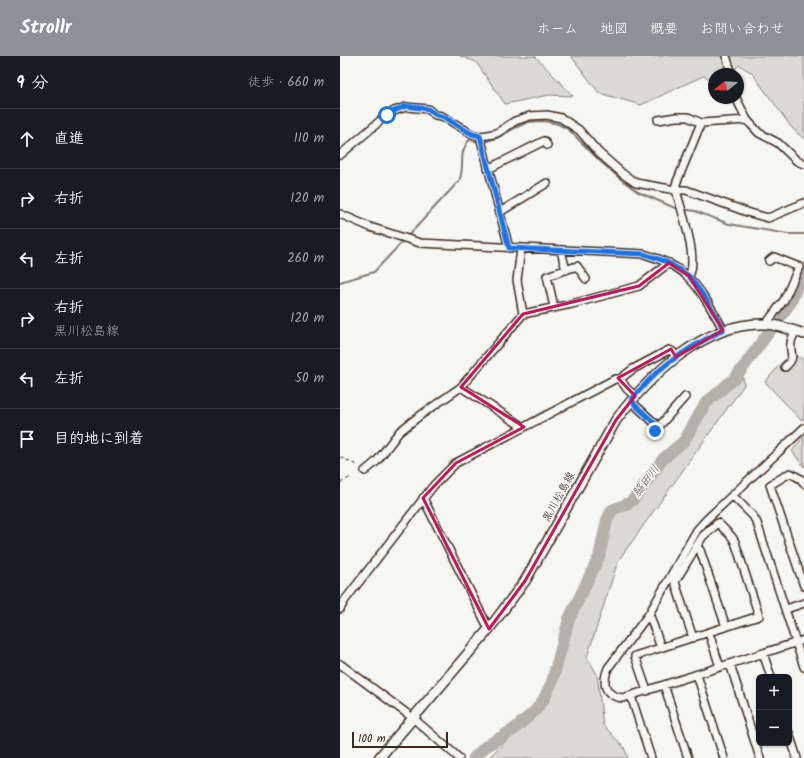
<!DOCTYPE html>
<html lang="ja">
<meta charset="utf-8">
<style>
body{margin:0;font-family:Kalam,"Klee One",sans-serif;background:#20242c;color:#f1f3f6}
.controls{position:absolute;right:12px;bottom:12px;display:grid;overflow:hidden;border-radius:6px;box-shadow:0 1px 3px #0004}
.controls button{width:36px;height:36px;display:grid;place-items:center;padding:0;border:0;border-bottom:1px solid #363941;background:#171b24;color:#f1f3f6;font:20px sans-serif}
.compass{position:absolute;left:368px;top:12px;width:36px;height:36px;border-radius:50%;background:#171b24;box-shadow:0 1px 3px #0004;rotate:252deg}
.scale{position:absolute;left:12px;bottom:10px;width:96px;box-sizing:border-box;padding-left:4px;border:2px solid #3b2a1e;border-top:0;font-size:11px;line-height:14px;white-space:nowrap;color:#3b2a1e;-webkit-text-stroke:3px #f6f6f2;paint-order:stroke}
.stop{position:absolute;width:12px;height:12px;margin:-9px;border:3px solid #1a73e8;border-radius:50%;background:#fff}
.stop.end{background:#1a73e8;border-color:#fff;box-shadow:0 1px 4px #0008}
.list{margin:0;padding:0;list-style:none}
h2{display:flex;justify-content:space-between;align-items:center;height:52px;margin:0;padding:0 16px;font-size:17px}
h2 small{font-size:13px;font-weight:400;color:#9ea1a6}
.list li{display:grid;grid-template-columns:26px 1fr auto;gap:12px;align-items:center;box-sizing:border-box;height:60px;padding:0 16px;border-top:1px solid #363941}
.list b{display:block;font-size:15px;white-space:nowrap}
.list p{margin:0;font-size:13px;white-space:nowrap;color:#9ea1a6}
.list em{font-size:13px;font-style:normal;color:#9ea1a6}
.icon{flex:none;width:22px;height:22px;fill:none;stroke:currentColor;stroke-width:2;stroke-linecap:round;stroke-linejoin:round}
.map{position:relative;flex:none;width:464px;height:702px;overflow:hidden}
header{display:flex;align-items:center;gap:24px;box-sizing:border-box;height:56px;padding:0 20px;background:#8c9099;color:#fff}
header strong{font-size:19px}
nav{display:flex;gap:22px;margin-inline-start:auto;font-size:14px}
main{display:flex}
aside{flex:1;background:#171b24}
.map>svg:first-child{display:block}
.green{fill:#dad9d3;stroke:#8a8278}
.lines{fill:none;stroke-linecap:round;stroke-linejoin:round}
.stream{stroke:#857a71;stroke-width:2}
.river{stroke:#b6b0a9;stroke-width:12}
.minor-casing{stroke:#3b2a1e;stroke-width:10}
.major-casing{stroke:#3b2a1e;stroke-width:12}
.path{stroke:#3b2a1e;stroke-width:1;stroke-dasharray:4 3;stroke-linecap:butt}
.minor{stroke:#f6f6f2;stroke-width:7}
.major{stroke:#f6f6f2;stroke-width:9}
.route{stroke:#1a73e8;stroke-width:5}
.marked{fill:none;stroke:#c2185b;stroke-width:3;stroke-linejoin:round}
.labels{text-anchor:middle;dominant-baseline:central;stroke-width:3.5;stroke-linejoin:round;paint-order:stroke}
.street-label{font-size:11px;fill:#3b2a1e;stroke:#f6f6f2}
.water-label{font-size:12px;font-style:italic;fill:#605248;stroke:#f6f6f2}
</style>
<header>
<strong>Strollr</strong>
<nav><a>ホーム</a><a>地図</a><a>概要</a><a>お問い合わせ</a></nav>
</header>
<main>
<aside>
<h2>9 分<small>徒歩 · 660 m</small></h2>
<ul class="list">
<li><svg class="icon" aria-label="ahead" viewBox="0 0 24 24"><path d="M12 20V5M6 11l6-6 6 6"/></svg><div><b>直進</b></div><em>110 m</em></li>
<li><svg class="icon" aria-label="right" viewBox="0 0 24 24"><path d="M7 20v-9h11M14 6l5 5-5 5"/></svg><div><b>右折</b></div><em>120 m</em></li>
<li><svg class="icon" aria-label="left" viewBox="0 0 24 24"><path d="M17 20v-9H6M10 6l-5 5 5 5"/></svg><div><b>左折</b></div><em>260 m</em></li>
<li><svg class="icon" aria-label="right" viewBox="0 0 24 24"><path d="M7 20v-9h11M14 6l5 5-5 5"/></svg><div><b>右折</b><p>黒川松島線</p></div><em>120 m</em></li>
<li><svg class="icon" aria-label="left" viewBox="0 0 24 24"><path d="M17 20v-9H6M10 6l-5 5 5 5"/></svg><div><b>左折</b></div><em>50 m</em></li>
<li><svg class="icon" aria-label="arrive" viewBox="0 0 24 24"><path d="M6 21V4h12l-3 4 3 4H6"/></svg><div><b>目的地に到着</b></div></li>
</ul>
</aside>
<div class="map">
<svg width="464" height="702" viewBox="0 0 464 702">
<rect width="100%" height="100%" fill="#f6f6f2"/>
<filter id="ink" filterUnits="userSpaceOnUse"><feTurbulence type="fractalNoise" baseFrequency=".025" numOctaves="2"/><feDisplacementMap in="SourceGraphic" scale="8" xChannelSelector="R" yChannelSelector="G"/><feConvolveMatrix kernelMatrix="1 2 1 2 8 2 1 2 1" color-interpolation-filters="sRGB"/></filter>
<g filter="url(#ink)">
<path class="green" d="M120,0H195L233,40L209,39L165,48L136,6Z
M231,0H464V83L452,72L412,17L399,9L390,18H374V24L363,20L301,49L259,37Z
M456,299L464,304V363L461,364L425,326L442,306Z
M403,322L404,329L278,505L247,601L257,618L263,669L284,691L288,702H148L166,685L181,673L189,663L198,656L213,631L231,564L261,501L272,457L293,447L368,348Z
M464,380V411L452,395Z"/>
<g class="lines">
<path class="stream" d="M144,86L157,82L175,72L188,66L204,65L218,68L228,73L261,106L283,125L298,136L335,152L355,155L389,168L448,178H464
M67,181L119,125C126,109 117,99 129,84L140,86
M0,226L34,216L64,184"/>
<path class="river" d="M134,702L145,691L173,674L195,655L204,643L212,626L229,563L259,501L267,464L272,454L289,447L293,444L323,403L344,385L366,347L396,321L451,246L464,212"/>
<g class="minor-casing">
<path id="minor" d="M386,0L392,18
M396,42L407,64L419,77L438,87L457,105L464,108
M318,64L336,61H348L361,67L407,64
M140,80L169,192
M0,99L47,59L54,55L66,51L88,53L95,59L102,60L132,78L140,80L148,79L157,77L175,65L190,60L207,59L221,62L239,74L259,97L283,118L296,127L336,134H346L410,157L428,162L464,147
M148,113L204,85L207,89
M160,156L207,127
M0,158L30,171L80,187L304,198C337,208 350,218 368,247C373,256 379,264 383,274
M181,193L177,224L183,258
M221,195L226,214
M349,220C359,202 341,154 336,134V128L361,67
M214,251L207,220L237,210L246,223
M426,268L444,244L459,211L434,201L429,205
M445,311C457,300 449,299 451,287C451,283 454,279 455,275
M280,323L287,333L295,340
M121,331L183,258L232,248L299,230L329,207
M292,343L295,349L319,371
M464,372L366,464L357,474L309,558L268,612C262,627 264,640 283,642L464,584
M315,375L345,341
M25,415L37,405L59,376L78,361L121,331L180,369L183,372
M464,428L461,423L450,417L430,429L464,530
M393,440L413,460L417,467L464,611
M83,442L149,573
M0,553L5,544L94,429L116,407L275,323H280L293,313L329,294L333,296L336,301
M446,553L464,547
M309,558L311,563L321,592
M369,577L380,611
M353,582L335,526L356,491
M423,597L431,621
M0,608L73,662L119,702
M390,608L420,702
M357,619L384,702
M324,629L348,702
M307,635L295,600L419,560L395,486L392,481L378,467L363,480L356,491L360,494L386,571
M291,640L311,702
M449,677L457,702"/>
</g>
<g class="major-casing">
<path id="major" d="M39,702L149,573L185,525L276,364C310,319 365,265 426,268C439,269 452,274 464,278"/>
</g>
<path class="path" d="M0,401L19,410
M0,427L11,421"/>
<use href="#minor" class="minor"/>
<use href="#major" class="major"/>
</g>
</g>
<g class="lines" filter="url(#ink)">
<path class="route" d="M47,59L54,55L66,50L88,53L96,59L102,60L132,78L140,80L169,192L304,198L316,202L329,207L349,220L366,243L380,266L383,274C358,287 333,301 313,320C306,327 299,335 292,343L295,349L319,371L315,375"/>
</g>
<path class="marked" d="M329,207L349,220L383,274L336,301L331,293L278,322L295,340L276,364L185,525L149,573L83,442L116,407L184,371L121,331L183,258L299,230Z"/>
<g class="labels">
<g class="street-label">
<text transform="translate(219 441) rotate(-61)">黒川松島線</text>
</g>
<g class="water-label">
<text transform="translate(306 425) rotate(-53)">脇田川</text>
</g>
</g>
</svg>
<div class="controls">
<button>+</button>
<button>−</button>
</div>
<svg class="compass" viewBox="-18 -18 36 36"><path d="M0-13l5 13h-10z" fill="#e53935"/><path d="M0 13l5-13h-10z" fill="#9ea1a6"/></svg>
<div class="scale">100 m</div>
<div class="stop" style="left:47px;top:59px"></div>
<div class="stop end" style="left:315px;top:375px"></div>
</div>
</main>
